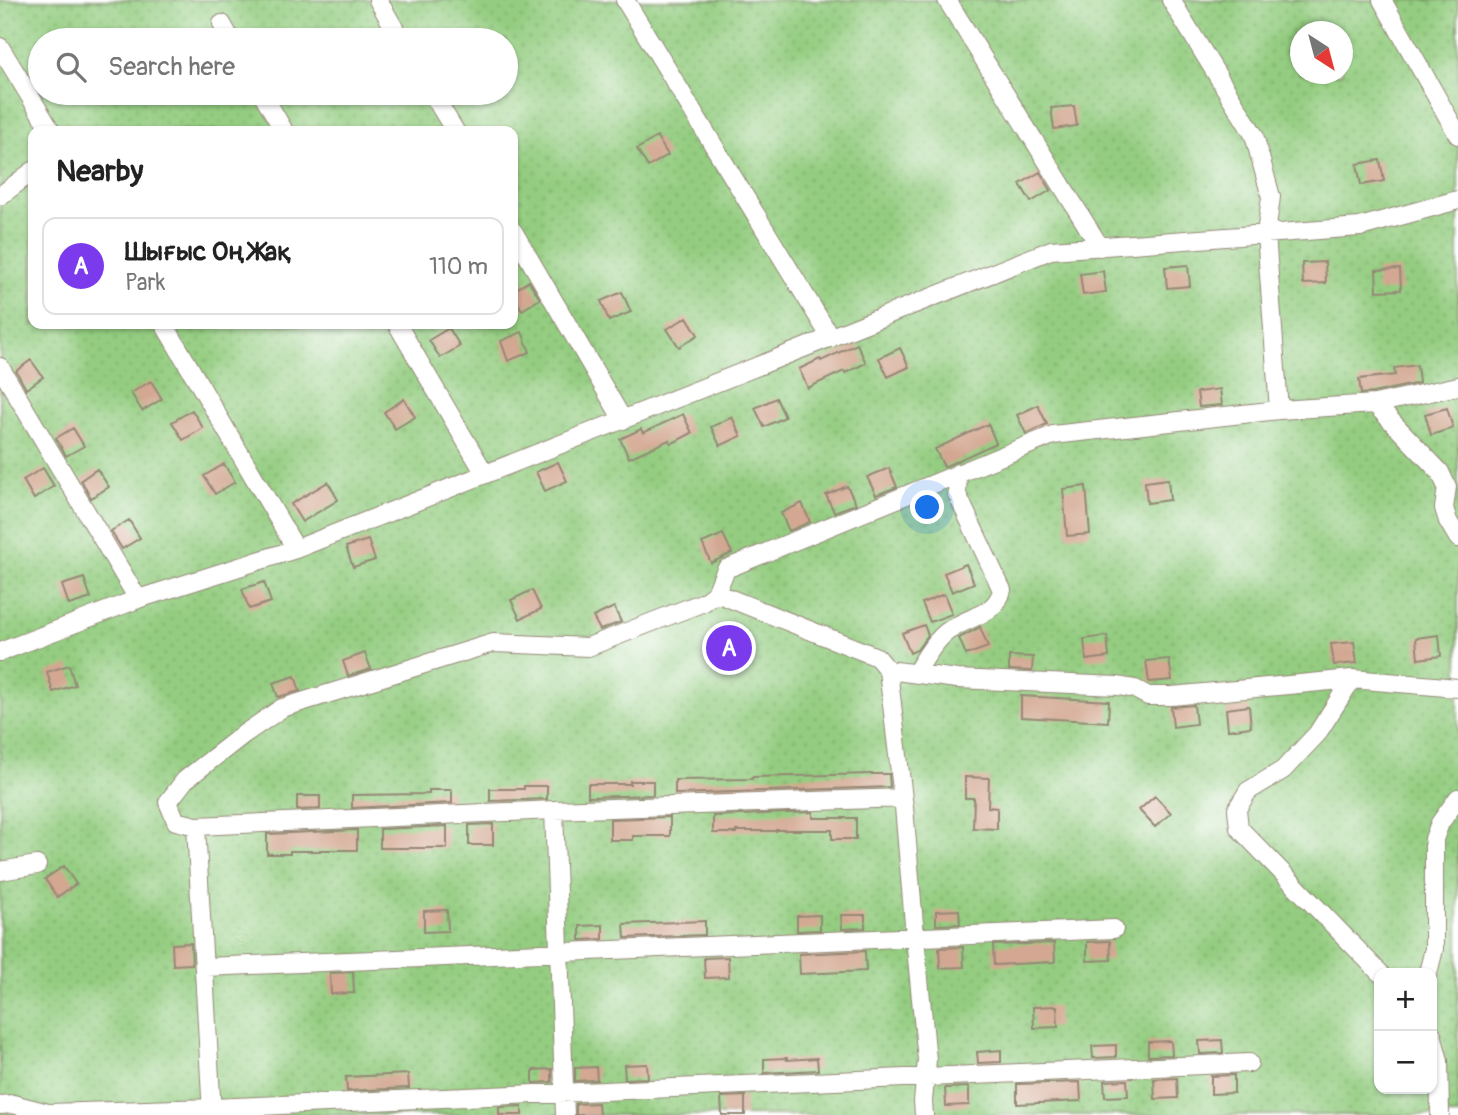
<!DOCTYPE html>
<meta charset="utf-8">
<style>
body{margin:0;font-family:Pangolin,sans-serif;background:#f2f2f2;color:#222}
.controls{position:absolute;right:21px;bottom:21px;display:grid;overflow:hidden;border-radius:14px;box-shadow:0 2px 5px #0004}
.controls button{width:63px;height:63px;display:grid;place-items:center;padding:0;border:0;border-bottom:2px solid #e0e0e0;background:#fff;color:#222;font:35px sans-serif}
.compass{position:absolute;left:1290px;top:21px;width:63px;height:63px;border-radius:50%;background:#fff;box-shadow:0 2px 5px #0004;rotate:144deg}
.you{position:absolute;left:928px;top:508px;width:24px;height:24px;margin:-18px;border:5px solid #fff;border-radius:50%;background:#1a73e8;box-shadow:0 0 0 10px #1a73e833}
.badge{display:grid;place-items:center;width:46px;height:46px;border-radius:50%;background:#7c3aed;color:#fff;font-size:23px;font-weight:700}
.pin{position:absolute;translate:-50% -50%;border:4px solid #fff;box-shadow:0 2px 7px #0006}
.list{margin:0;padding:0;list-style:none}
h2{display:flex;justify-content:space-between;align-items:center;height:91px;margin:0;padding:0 28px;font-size:30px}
h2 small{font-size:23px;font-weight:400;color:#767676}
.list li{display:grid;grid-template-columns:46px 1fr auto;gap:21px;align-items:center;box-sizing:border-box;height:98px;margin:0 14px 14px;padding:0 14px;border:2px solid #e0e0e0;border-radius:14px}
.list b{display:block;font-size:26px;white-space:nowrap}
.list p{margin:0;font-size:23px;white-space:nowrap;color:#767676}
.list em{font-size:23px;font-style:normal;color:#767676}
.icon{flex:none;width:38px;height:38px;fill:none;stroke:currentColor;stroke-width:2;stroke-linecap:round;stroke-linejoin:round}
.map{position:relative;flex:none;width:1458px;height:1115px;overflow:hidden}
.search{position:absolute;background:#fff;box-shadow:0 2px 5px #0004;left:28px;top:28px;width:490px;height:77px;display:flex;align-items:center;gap:18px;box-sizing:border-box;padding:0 24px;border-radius:38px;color:#767676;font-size:26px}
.panel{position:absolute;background:#fff;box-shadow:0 2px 5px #0004;left:28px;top:126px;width:490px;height:203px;border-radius:14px}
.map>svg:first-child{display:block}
.garden{fill:url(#garden-dots);stroke:#687c50;stroke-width:2;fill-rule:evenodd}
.building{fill:#d3a791}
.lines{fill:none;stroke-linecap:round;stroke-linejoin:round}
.minor-casing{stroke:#958876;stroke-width:20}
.minor{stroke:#fff;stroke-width:18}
</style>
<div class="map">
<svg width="1458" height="1115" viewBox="0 0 1458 1115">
<defs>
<pattern id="garden-dots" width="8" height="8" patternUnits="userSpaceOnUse" patternTransform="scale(1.75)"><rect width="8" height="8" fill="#94cd81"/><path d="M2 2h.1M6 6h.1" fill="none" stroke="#80b06f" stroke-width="1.8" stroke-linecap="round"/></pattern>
</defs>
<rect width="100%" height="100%" fill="#fff"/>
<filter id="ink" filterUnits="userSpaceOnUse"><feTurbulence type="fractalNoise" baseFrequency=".0143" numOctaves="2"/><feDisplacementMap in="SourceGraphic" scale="14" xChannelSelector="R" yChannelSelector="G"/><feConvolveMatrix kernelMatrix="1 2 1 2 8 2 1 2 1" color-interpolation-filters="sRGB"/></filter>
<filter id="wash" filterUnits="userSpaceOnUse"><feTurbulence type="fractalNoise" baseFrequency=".00686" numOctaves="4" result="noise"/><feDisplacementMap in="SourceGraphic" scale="28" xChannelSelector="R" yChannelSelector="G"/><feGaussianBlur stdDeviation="1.57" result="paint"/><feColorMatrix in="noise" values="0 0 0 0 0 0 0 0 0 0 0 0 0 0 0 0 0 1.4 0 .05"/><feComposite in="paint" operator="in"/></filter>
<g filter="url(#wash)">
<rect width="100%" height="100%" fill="#efe7cd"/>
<path class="garden" d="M0,0H1458V1115H0ZM1300,32H1342V74H1300ZM40,40H506V93H40ZM33,131H513V324H33ZM1379,973H1432V1089H1379Z"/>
<g id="blocks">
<path class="building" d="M1074,106L1077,126L1054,129L1051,108Z
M657,137L668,155L648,167L637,149Z
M1380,160L1384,181L1361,185L1357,164Z
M1040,172L1051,190L1031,202L1020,184Z
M1325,262L1326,283L1303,284L1302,263Z
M1188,265L1190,286L1167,288L1165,267Z
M1400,269L1401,290L1377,291L1376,270Z
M1103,271L1106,292L1083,295L1080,274Z
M529,281L540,299L522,310L513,295V291Z
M622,292L631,312L609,321L601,301Z
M687,317L698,335L679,347L667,329Z
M449,328L460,346L440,358L429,340Z
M522,332L530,352L508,361L501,341Z
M857,344L866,363L845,373L844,371L808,388L799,369L820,359L821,361Z
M900,348L909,367L888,377L879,358Z
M31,360L43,377L26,389L16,371Z
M1417,365L1419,383L1373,393L1361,394L1359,379L1395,375L1394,368Z
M151,381L162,399L142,411L131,393Z
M1220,389L1222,405L1199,407L1197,392Z
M776,398L785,417L764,427L755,408Z
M404,399L415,417L395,429L384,412Z
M1038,405L1047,424L1026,434L1017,415Z
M1447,408L1453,428L1431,435L1425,414Z
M192,410L203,428L183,440L172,422Z
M683,414L692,433L671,444L669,440L629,458L620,439L641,429L643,433Z
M732,417L741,436L720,446L711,427Z
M988,424L996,443L944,467L935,449Z
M73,428L84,446L66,456L56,438Z
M558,462L567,481L545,491L536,472Z
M224,464L235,482L215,494L204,476Z
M43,468L54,486L34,499L23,480Z
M889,468L897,487L876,495L867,477Z
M97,469L109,487L91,498L81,480Z
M1168,479L1170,500L1147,503L1145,482Z
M328,482L338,500L302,522L291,504Z
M847,486L856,504L834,512L826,495Z
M1086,486L1090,534L1067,536L1063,489Z
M802,503L810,522L789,531L781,513Z
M129,520L140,538L122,549L111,531Z
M723,534L732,553L711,563L702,543Z
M368,540L375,560L353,567L346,547Z
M966,564L974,583L952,592L944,573Z
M84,578L91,598L69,605L62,585Z
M264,582L271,602L249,609L242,589Z
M532,590L541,609L520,619L511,600Z
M944,594L952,614L930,622L922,603Z
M614,607L621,622L600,630L593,617Z
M924,625L928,635L917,650L910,653L902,633Z
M980,627L988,647L966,655L959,638Z
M1439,635L1441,656L1418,659L1416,638Z
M1107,636L1109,657L1086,660L1084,639Z
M1354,642L1357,663L1334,665L1331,644Z
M365,653L371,669L348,676L343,661Z
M1009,656L1033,657L1032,671L1009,670Z
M1169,659L1172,680L1149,682L1146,661Z
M69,665L75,685L53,692L47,672Z
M295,676L300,691L278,697L273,683Z
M1021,696L1109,701L1108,722L1021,717Z
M1194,705L1196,724L1173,727L1171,707Z
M1249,706L1251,727L1228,730L1226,709Z
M872,774H889L890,787L675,794V780L752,779V777Z
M965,777L989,778L988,807L997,808V829L973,828L974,798H965Z
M630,781H653V795L588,797V784H630Z
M524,786H547V799L490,801V789H524Z
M429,790H452V803L352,808V795L429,794Z
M297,796H320V809L297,810Z
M1155,796L1171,813L1155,827L1139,810Z
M813,812V818H856V839H832V830H776V831H736V833H713V816Z
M670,817V836H633V840H610V819Z
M493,824V845H469V825Z
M447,826V848H380V829Z
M357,830V850H320V851H290V854H267V834Z
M64,866L76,884L57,897L45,879Z
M447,910L448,931L424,932V911Z
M959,910L960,924L936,925V911Z
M820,915V930L797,931V916Z
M841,915H865V928L842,929Z
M705,921V935L625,938L624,924Z
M603,925V939L580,940V926Z
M1110,941L1111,960L1087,961V942Z
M191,943L192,964L173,965L172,944Z
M1054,943L1055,962L994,965L993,945Z
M963,947L964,967L940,968L939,948Z
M865,951L866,971L800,974L799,954Z
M728,957L729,977L705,978L704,958Z
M353,972L354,993L331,994L330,973Z
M1057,1006L1058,1027L1034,1028L1033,1007Z
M1222,1040L1223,1053L1200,1054L1199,1041Z
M1171,1041L1172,1055L1148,1056V1042Z
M1116,1045V1057L1093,1058L1092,1046Z
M1001,1050V1062L978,1063L977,1052Z
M787,1058V1060L817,1058L818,1070L764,1073V1059Z
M647,1064L648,1078L625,1079L624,1065Z
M596,1067L597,1080L575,1081V1068Z
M552,1069V1082L533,1083V1070Z
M408,1074L409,1088L347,1091L346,1077Z
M1234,1075V1093L1211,1094V1076Z
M1177,1078L1178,1098L1155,1099L1154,1079Z
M1127,1080L1128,1096L1105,1097L1104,1081Z
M1080,1082L1081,1101L1017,1104V1084Z
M969,1087V1105L946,1106L945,1088Z
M745,1096V1115H722L721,1097Z
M598,1103L599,1115H576V1104Z
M522,1106V1115H499V1107Z"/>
</g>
</g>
<g filter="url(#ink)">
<use href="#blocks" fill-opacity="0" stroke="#958876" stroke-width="2"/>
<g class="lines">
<g class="minor-casing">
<path id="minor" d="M378,0L401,40
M625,0L831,338
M947,0L1100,247
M1171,0L1254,135L1271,197L1266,234L1279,410
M1382,0L1458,135
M222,24L231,40
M0,47L51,131
M262,93L284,131
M432,93L455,131
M0,196L33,171
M513,231L623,420
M164,324L296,549
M397,324L485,474
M0,367L138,599
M1375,404L1440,472L1447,487L1444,508L1448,521L1458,538
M716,593L877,657L888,670L904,807L916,948L927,1060L923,1101L924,1115
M0,652L138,599L296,549L1051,250L1360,227L1458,200
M888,670L957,679L1118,686L1135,689L1148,696H1172L1352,679L1458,688
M916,673C924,659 937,637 951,629C970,616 996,615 1002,590L957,494L958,473
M1352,679L1317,734L1283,770L1248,791L1237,809L1239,828L1380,973
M903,798L554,810L196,826L176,821L168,802L185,780L244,734L282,708L493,643L588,647L704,602L716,593L726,569L1053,435L1279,410L1375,404L1458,386
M554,810L565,1115
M196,826L212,1115
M0,871L37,865
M205,967L1114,929
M1428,973L1434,949V839L1440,823L1458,798
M1432,1034L1439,1061L1440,1115
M0,1105L13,1104L48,1113L211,1108L1249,1063"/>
</g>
<use href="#minor" class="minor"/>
</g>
</g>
</svg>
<div class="controls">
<button>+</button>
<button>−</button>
</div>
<svg class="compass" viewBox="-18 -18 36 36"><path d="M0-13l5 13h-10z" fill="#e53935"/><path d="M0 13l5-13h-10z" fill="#767676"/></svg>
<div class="you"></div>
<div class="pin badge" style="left:729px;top:648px">A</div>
<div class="search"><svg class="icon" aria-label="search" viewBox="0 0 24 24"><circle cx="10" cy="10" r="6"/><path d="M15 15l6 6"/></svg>Search here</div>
<section class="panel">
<h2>Nearby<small></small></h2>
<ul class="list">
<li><span class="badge">A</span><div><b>Шығыс Оң Жақ</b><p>Park</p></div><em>110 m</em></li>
</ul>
</section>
</div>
